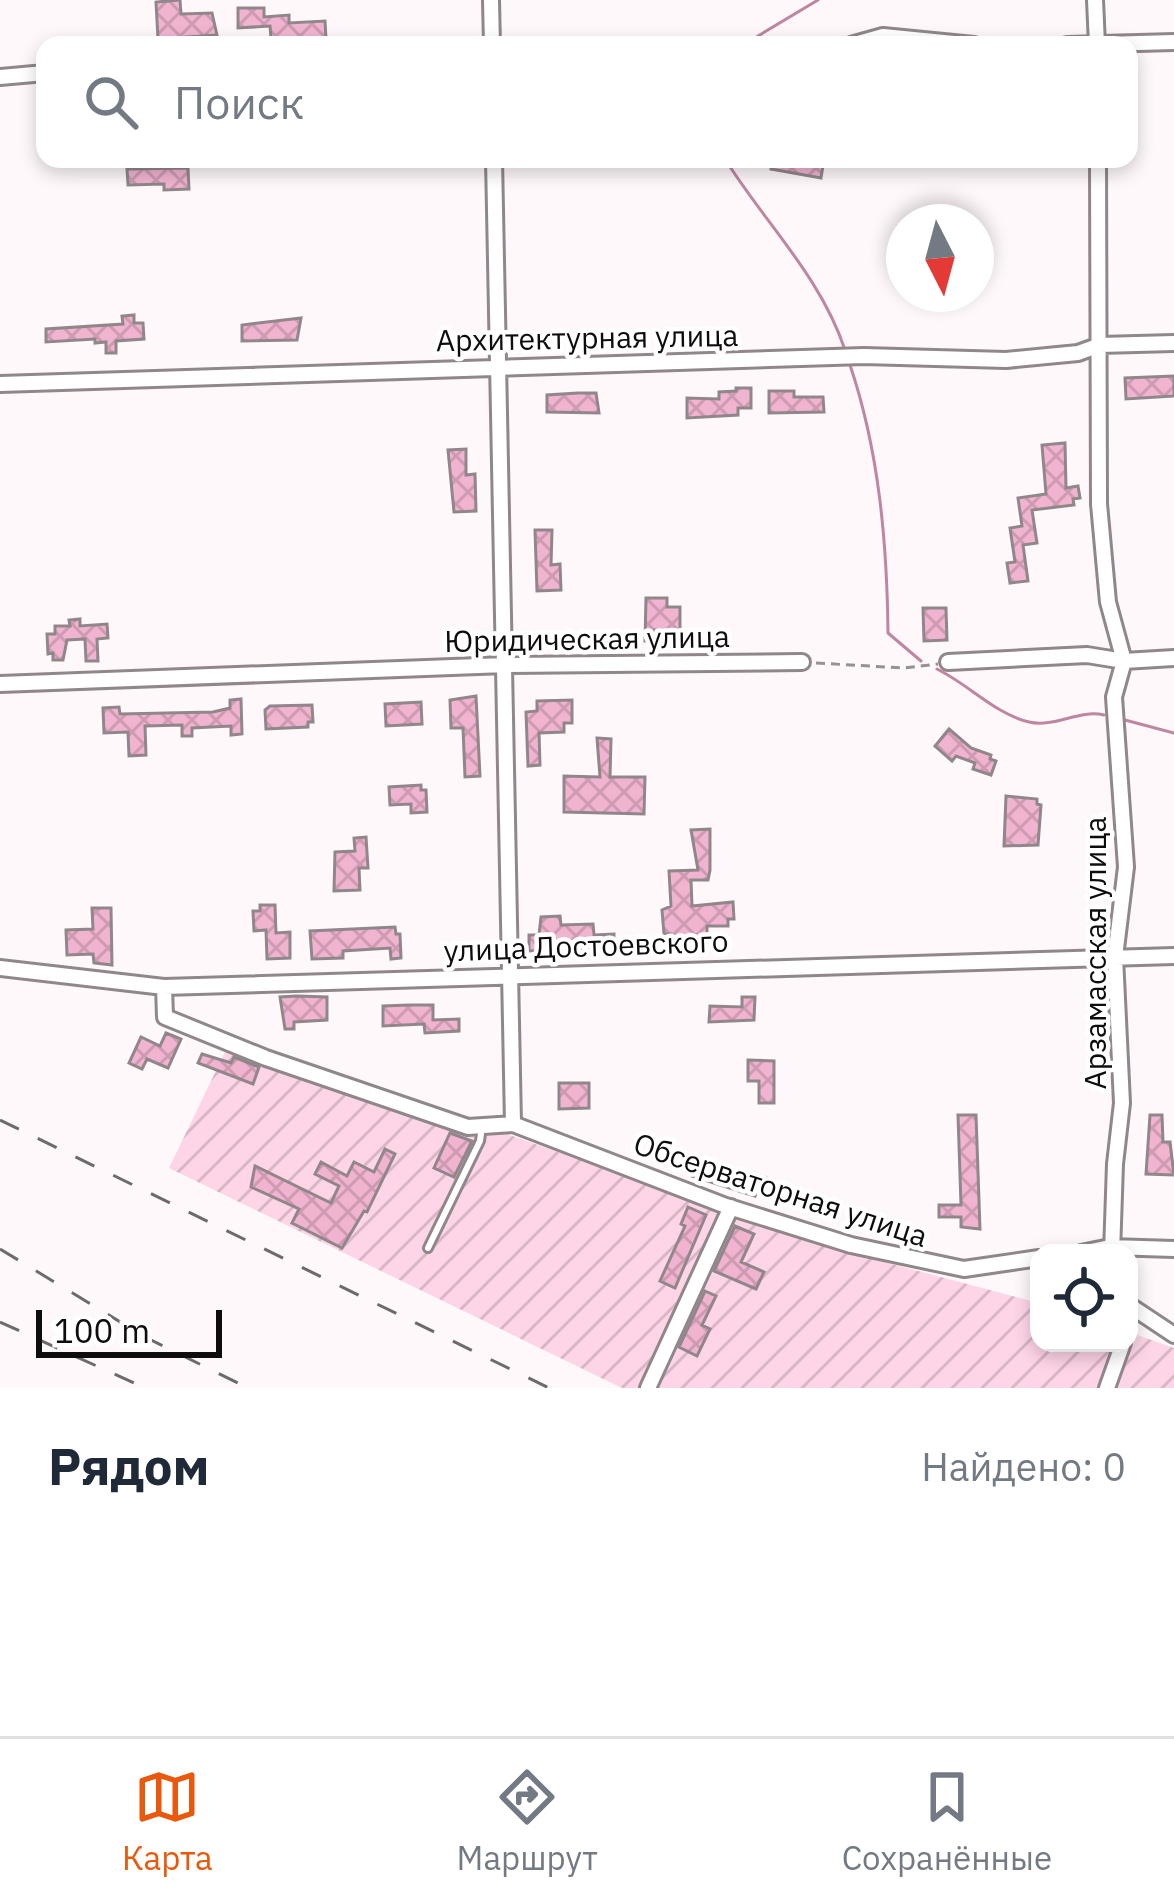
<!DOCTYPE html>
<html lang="ru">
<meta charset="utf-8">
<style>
body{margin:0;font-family:"IBM Plex Sans",sans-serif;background:#f2f2f3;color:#1f2937}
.controls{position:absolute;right:36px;bottom:36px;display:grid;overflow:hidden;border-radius:24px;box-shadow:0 6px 18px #0003}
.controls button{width:108px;height:108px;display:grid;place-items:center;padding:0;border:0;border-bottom:3px solid #e0e1e3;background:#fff;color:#1f2937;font:60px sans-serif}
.compass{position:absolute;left:886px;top:204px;width:108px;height:108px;border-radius:50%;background:#fff;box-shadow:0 6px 18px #0003;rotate:174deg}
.scale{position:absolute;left:36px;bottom:30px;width:186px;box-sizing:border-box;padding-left:12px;border:6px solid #0f0c0d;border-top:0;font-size:33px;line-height:42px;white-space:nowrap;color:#0f0c0d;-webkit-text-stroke:9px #fff;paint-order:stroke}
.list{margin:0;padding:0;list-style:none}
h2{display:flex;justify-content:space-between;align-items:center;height:156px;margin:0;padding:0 48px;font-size:51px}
h2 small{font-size:39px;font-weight:400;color:#747a83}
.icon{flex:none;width:66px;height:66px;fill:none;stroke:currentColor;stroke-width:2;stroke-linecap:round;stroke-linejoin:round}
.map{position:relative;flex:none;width:1174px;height:1388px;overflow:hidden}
.search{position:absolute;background:#fff;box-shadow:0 6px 18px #0003;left:36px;right:36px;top:36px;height:132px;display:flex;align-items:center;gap:30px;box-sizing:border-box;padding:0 42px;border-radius:24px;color:#747a83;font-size:45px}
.sheet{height:348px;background:#fff}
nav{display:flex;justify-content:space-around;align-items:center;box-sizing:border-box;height:168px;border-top:3px solid #e0e1e3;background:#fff;font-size:33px;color:#747a83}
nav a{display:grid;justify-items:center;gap:6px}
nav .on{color:#ea580c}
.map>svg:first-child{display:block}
.garden{fill:url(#garden-furrows)}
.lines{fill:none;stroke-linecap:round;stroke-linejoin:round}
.stream{stroke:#bf86a1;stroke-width:3}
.building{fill:url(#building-cross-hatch);stroke:#91878b;stroke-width:3}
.service-casing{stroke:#90878b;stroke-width:12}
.minor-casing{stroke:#90878b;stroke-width:20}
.path{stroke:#969193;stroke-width:3;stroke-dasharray:9 6;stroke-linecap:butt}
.service{stroke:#fff;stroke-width:6}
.minor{stroke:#fff;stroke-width:14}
.rail{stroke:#6e696b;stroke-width:3;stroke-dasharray:21 21;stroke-linecap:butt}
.labels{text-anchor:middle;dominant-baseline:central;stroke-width:9;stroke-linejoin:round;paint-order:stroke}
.street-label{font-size:30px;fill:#0f0c0d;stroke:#fff}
</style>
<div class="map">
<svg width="1174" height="1388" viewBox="0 0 1174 1388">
<defs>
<pattern id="garden-furrows" width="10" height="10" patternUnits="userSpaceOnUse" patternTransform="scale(3)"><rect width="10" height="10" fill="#fed5e7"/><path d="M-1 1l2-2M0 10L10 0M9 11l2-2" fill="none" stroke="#d8b6c5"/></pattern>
<pattern id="building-cross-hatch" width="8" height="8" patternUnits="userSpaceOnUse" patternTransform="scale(3)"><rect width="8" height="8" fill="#f1b4d0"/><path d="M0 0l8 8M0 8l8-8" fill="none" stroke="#cd9ab1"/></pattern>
</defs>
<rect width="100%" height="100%" fill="#fef8fb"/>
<path class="garden" d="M225,1052L471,1137L504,1133L839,1250L1039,1303V1343H1129V1332L1174,1348V1388H622L169,1168Z"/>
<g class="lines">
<path class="stream" d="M743,45L818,0
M725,159C765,223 821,277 845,350
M850,365C879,451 887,542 888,633L921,661
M937,669C968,684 995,714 1029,722C1055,728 1079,709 1104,715
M1125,720L1174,733"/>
</g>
<path class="building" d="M180,0L181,14L212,13L217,35L158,39L156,2Z
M238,8H264V17L289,15V23L325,21L326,39L271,38L270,26L238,28Z
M773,159H824L821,178L771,169Z
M188,168L189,189L164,190V184L128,185L127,169Z
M134,315V323H143L144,339L116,341V353H106V342L95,343V339L46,342V329L123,324L122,316Z
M301,318L297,340L242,341V325Z
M1174,376V396L1126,399L1125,378Z
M736,388H751V408H738V415L687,418V398L719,399V392L736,391Z
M769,391H794V397H823L824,412L769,413Z
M578,393H596L599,413L547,412V395Z
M1065,443L1066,488L1078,486L1080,498L1073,499L1074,505L1032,510L1037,543L1023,545L1028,581L1010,583L1007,563L1015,562L1010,528L1022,526L1018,498L1046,494L1042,445Z
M466,449V475L475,474L476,511L454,512L448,450Z
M535,530H552L551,565L560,564L561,590L537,591Z
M646,598H667V607H680V630H655L656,641H645Z
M923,608H946L947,640L924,641Z
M80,619V626L107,624L108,638L97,639L98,661H86L85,639L67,640L63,660H53V653L48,654L47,634H55V626H70L69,620Z
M476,696L480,776L465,777L463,728H451L450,700Z
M241,699L242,734L231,735V726L192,728V736H182V725L145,726L146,755L129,756L128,732L104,733L103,708L119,707L120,714L213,712L230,708V700Z
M572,700V723H564V732L539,733L540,765L528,766L526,712L537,711V701Z
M421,702L422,724L386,726L385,704Z
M312,705L313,722H308V727L266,729L265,710L270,706Z
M949,729L971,748L991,755L990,759L996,761L991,775L973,769L975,763L956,756L952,761L935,746Z
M597,738L611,739L610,777H645L644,814L564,812V776L600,777Z
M421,785V790H426L427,812L411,813V804L390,805L389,787Z
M1006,796L1037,799V804L1041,805L1038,845L1004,846Z
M710,829V870L708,880H691L692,906L733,902L734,919H728V926H707V946H695L696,935L671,938V934H664L662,910L671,906L669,871L698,870L691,830Z
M366,837L368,868H359L360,890L334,891L335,852L355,851L354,838Z
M260,905H275L276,933L290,932V958L267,959L266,930L254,931L253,911H260Z
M92,908H111L112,965L94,963L93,954L67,955L66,930L93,929Z
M560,916L561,925L593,924L594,935L614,934V947L529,951V935H539L541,917Z
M395,927L396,934H400L401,958L391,959L390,948L343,951V958L312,959L310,931Z
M297,996L327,997V1020L294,1022V1029H285L280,997Z
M742,997H755L754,1020L709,1022L710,1006L742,1007Z
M409,1005H433V1020L459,1019V1031L425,1033L424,1024L383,1026V1006Z
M166,1033L181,1039L168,1068L147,1059L142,1069L129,1063L141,1037L160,1046Z
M202,1054L231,1063L234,1057L259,1067L253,1084L198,1063Z
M748,1060L774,1061V1103H759V1081H748Z
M559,1083H589V1108L559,1109Z
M958,1115H976L980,1229L961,1227V1217H939V1205H961Z
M1150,1115H1162L1163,1142H1170L1174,1175L1146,1174Z
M450,1133L472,1141L454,1177L434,1168Z
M385,1149L395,1154L367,1212L364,1211L342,1248L292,1223L299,1209L251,1187L255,1166L331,1203L339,1186L315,1174L321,1162L347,1176L354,1162L374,1172Z
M696,1164L751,1182L754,1173L773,1180L769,1194L757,1190L755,1196L692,1176Z
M688,1207L706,1215L675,1288L660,1281L685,1226L681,1224Z
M735,1226L754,1234L741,1262L764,1272L756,1289L714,1271Z
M705,1291L716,1296L702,1325L710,1329L697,1356L679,1347Z"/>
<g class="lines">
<g class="service-casing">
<path id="service" d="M428,1248L480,1141L482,1126"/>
</g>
<g class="minor-casing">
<path id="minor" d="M491,0L492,45
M1095,0L1097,45
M851,45L883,36L974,45
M1067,45L1174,42
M0,77L45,73
M494,159L513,1124
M1098,159L1099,504L1108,602L1124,661L1114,697L1126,867L1115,957L1122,1103L1115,1164L1112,1253
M0,384L864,356L1006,360L1078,353L1100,345L1174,343
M948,662L1087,655L1124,661L1174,658
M0,684L505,665L802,662
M0,968L164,987L1174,956
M164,987L165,1017L266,1058L468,1127L513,1124L726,1206L851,1245L964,1269L1039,1258
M1081,1253L1110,1247L1174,1249
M1129,1305L1174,1335
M648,1388L731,1207
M1107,1388L1123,1343"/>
</g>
<path class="path" d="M816,663L903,668L938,664"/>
<use href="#service" class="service"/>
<use href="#minor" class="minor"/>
<path class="rail" d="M0,1120L549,1388
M0,1249L145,1337L248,1388
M0,1322L145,1388"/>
</g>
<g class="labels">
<g class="street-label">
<text transform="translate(587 337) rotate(-1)">Архитектурная улица</text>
<text transform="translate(587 638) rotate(-1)">Юридическая улица</text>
<text transform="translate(586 945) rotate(-2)">улица Достоевского</text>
<text transform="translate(1094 953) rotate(-90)">Арзамасская улица</text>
<text transform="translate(781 1189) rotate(18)">Обсерваторная улица</text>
</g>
</g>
</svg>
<div class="controls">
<button><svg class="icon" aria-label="locate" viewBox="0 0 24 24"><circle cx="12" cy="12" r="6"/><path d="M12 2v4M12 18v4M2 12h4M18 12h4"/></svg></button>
</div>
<svg class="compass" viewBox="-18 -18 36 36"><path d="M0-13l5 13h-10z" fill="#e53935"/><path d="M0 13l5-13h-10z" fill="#747a83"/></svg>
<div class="scale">100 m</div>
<div class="search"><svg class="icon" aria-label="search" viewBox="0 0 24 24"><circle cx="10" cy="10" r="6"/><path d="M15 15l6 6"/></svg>Поиск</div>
</div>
<section class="sheet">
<h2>Рядом<small>Найдено: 0</small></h2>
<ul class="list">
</ul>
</section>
<nav>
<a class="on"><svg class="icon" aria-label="map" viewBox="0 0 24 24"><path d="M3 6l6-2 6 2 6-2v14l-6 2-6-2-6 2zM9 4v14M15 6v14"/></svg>Карта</a>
<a><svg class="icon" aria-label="directions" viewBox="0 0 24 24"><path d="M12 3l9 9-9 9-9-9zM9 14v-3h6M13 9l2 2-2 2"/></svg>Маршрут</a>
<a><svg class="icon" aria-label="saved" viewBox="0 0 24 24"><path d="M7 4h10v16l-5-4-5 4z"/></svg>Сохранённые</a>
</nav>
